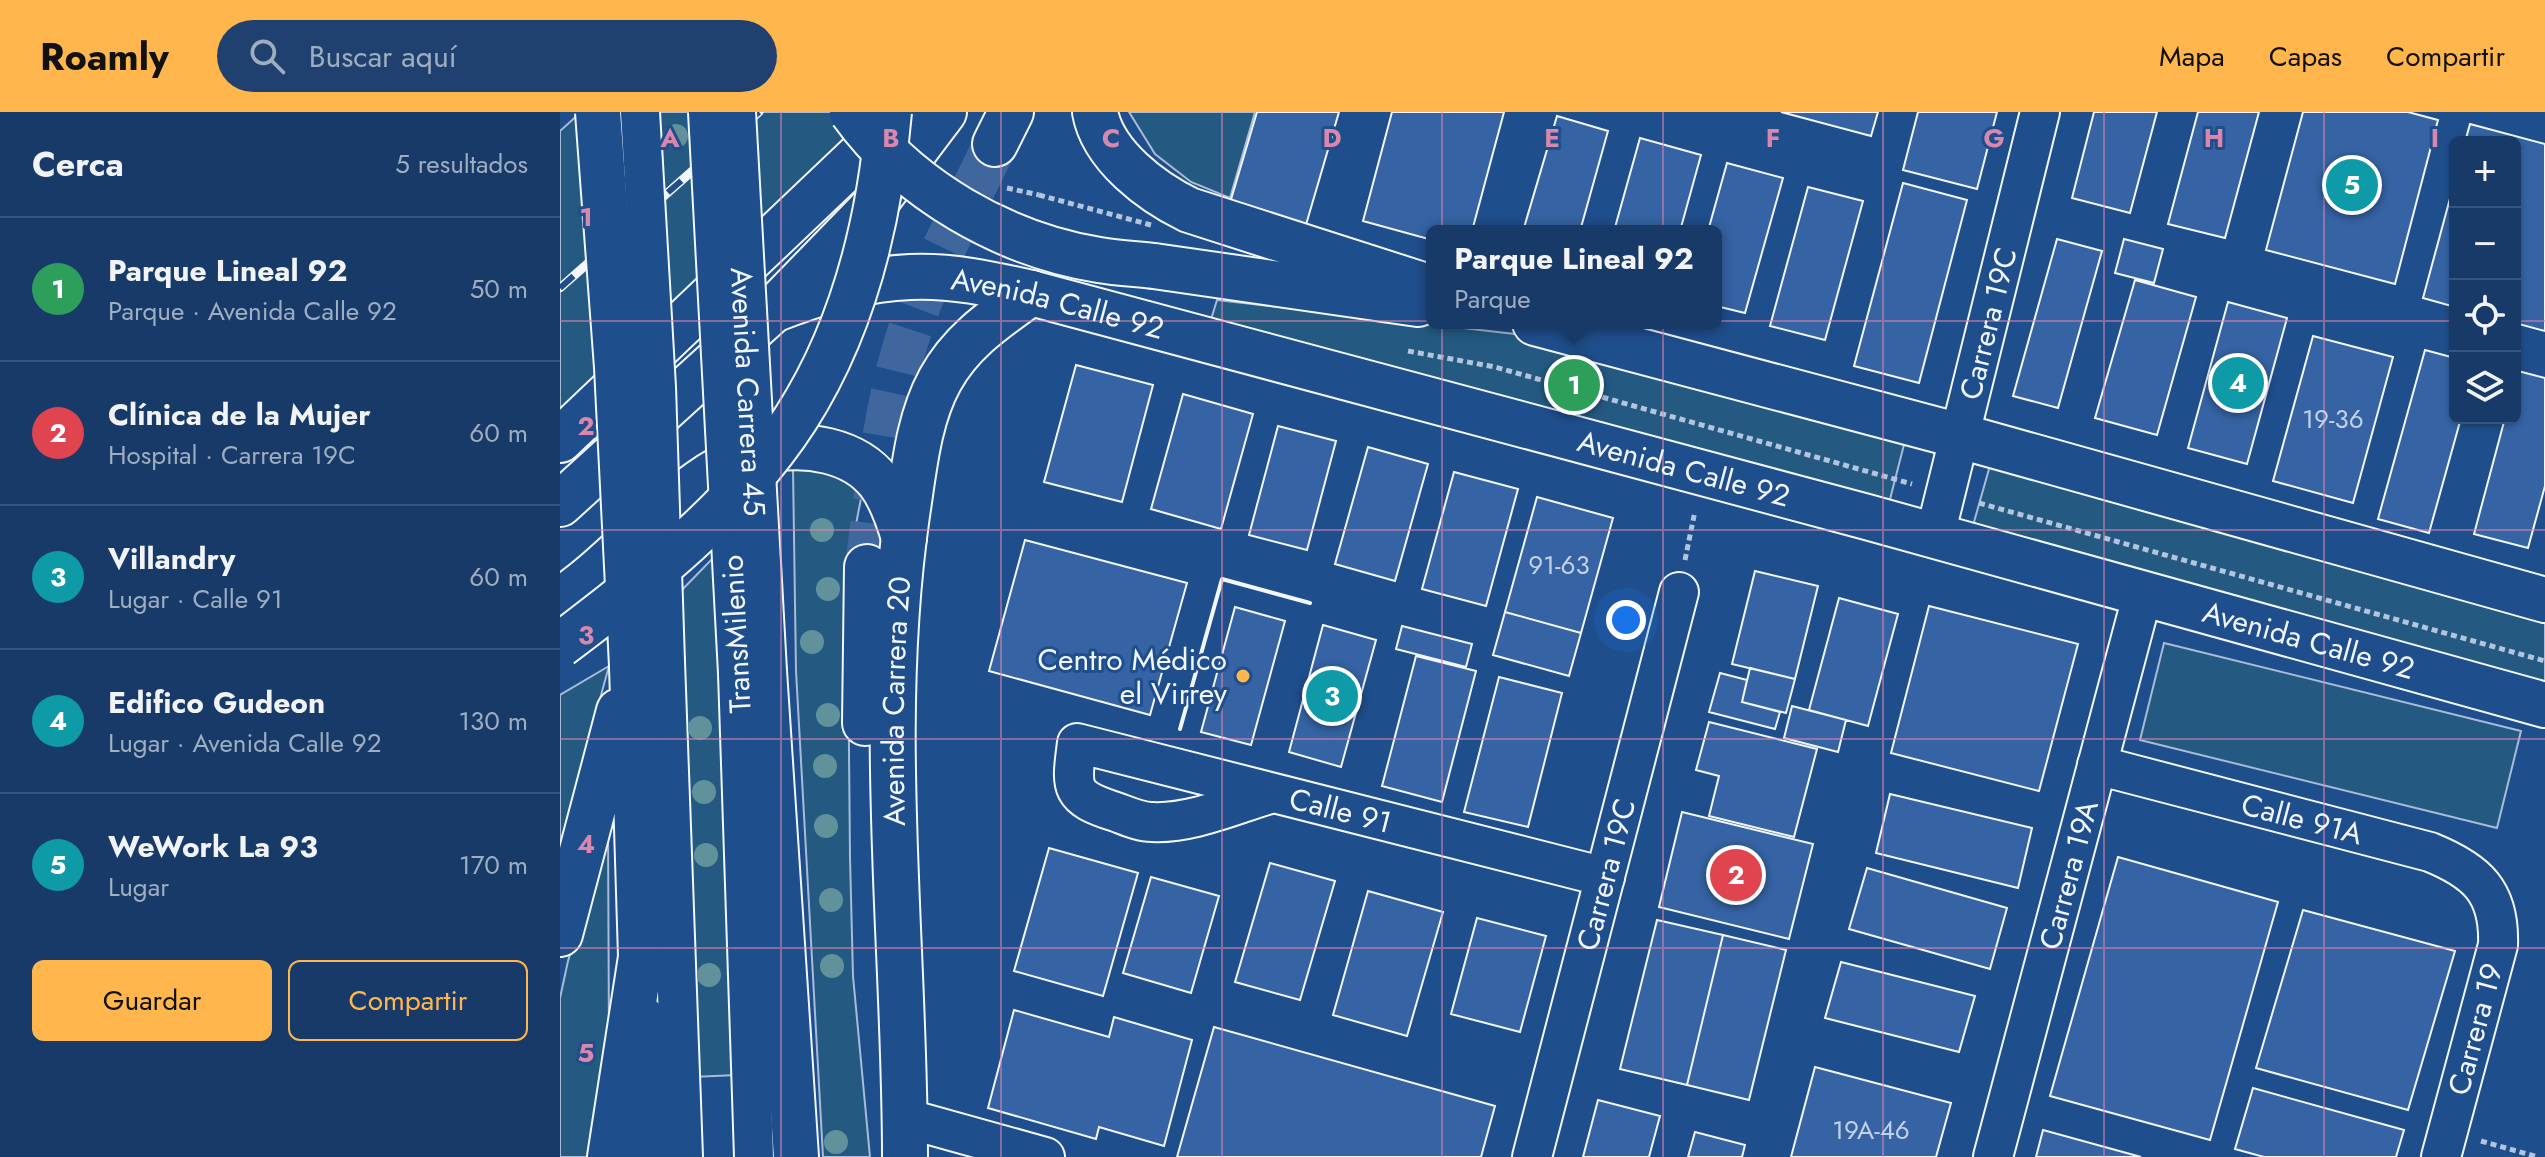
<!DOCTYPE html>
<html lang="es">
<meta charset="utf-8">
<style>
body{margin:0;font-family:Jost,sans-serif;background:#20416f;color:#f1f3f6}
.controls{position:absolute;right:24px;top:24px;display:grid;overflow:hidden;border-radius:12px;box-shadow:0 2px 6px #0004}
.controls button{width:72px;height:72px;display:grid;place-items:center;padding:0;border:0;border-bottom:2px solid #36547d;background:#173a69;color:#f1f3f6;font:40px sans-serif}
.you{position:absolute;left:1066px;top:508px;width:28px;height:28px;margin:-20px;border:6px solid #fff;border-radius:50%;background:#1a73e8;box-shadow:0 0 0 12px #1a73e833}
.badge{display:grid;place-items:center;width:52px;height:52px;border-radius:50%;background:#ffb74d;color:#fff;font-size:26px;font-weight:700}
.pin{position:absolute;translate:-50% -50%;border:4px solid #fff;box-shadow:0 2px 8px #0006}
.popup{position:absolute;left:866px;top:113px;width:296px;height:104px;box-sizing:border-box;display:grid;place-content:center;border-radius:12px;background:#173a69;filter:drop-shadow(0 2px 6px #0005);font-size:26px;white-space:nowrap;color:#9eadc0}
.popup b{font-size:30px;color:#f1f3f6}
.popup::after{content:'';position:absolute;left:50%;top:100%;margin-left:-16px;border:16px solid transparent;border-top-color:#173a69}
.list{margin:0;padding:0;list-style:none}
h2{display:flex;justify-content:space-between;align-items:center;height:104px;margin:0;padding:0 32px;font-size:34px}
h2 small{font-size:26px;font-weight:400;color:#9eadc0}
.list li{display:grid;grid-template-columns:52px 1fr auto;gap:24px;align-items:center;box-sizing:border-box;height:144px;padding:0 32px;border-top:2px solid #36547d}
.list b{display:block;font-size:30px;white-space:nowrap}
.list p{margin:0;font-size:26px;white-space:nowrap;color:#9eadc0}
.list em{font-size:26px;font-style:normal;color:#9eadc0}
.actions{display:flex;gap:16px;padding:24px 32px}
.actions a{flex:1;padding:18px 0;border:2px solid #ffb74d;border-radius:12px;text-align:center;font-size:28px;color:#ffb74d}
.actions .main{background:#ffb74d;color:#111}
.icon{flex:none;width:44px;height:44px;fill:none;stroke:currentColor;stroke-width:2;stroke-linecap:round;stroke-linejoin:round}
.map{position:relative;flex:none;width:1985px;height:1045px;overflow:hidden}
header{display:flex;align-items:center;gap:48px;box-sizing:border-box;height:112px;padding:0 40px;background:#ffb74d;color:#111}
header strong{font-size:38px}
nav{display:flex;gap:44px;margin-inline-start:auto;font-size:28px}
.search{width:560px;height:72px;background:#20416f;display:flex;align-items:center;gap:20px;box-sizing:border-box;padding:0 28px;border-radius:44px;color:#9eadc0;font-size:30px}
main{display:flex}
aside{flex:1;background:#173a69}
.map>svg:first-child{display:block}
.green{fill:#245a82;stroke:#a8bbd7;stroke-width:2}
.building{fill:#3563a3;stroke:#f2f6ff;stroke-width:2}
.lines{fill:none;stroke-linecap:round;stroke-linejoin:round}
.major-tunnel{stroke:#3f679d;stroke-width:44;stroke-dasharray:44 22;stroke-linecap:butt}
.minor-casing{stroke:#f2f6ff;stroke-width:42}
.major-casing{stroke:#f2f6ff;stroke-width:48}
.highway-casing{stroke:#f2f6ff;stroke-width:48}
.path{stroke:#b3c4dc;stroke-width:5;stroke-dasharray:6 4;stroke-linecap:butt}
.minor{stroke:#1f4e8c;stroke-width:38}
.major{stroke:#1f4e8c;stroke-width:44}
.highway{stroke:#1f4e8c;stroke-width:44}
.rail-casing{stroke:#f2f6ff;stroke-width:9}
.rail{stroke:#1f4e8c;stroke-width:6;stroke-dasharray:18;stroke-linecap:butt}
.minor-bridge-casing{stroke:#f2f6ff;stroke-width:42;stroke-linecap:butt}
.major-bridge-casing{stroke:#f2f6ff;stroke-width:48;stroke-linecap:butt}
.highway-bridge-casing{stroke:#f2f6ff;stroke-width:48;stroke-linecap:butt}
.path-bridge{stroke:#b3c4dc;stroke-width:5;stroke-dasharray:6 4;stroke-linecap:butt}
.minor-bridge{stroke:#1f4e8c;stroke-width:38}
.major-bridge{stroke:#1f4e8c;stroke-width:44}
.highway-bridge{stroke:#1f4e8c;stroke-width:44}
.wall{stroke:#f2f6ff;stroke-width:4}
.tree{fill:#61919a}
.grid{fill:none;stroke:#da87ad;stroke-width:2;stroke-opacity:0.55}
.poi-dot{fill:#ffb74d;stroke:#1f4e8c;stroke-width:3}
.labels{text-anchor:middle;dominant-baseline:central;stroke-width:6;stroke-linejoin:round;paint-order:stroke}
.number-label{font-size:26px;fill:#c3d1e8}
.street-label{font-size:30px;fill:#f2f6ff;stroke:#1f4e8c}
.poi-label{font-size:30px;fill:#f2f6ff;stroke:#1f4e8c;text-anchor:end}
.grid-label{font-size:26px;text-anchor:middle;font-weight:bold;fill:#da87ad;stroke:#1f4e8c;stroke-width:6;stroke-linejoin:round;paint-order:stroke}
</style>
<header>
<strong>Roamly</strong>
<div class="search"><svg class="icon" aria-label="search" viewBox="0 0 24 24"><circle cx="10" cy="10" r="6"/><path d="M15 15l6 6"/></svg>Buscar aquí</div>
<nav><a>Mapa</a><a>Capas</a><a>Compartir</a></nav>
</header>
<main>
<aside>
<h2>Cerca<small>5 resultados</small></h2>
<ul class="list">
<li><span class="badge" style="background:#2e9e5b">1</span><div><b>Parque Lineal 92</b><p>Parque · Avenida Calle 92</p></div><em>50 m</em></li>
<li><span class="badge" style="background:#e0444e">2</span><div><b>Clínica de la Mujer</b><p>Hospital · Carrera 19C</p></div><em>60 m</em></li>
<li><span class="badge" style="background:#0f9aa8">3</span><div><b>Villandry</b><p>Lugar · Calle 91</p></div><em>60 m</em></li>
<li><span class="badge" style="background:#0f9aa8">4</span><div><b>Edifico Gudeon</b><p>Lugar · Avenida Calle 92</p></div><em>130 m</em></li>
<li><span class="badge" style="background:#0f9aa8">5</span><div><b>WeWork La 93</b><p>Lugar</p></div><em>170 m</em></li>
</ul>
<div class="actions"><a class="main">Guardar</a><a>Compartir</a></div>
</aside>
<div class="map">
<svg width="1985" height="1045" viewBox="0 0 1985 1045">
<rect width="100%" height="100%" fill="#1f4e8c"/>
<path class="green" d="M21,0H314L0,307V19Z
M569,0H695L670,86L631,70L595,42Z
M657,188L972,224L1347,321L1328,395L649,214Z
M1431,350L1985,504V576L1412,417Z
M254,355L303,376L291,438L288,530L290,746L293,864L310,1045H263L236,559L233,357Z
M154,445L177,963L132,965L116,484Z
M1604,531L1961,619L1937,716L1580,628Z
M49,554L0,733V583Z
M48,717L49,926L33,1045H0V886L8,849Z"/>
<path class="building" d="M697,0H779L743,123L667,101Z
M832,0H944L912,119H872V128L803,109Z
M1221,0H1318L1311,24Z
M1358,0H1437L1417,77L1343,58Z
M1534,0H1597L1570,101L1512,86Z
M1638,0H1699L1665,126L1608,112Z
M1743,0H1848L1878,8L1835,172L1706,138Z
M997,4L1048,19L1020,119H963Z
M1910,12L1985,32V219L1955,211V30H1905Z
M1080,26L1141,43L1120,119H1054Z
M1167,51L1223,66L1185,201L1156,194V119H1148Z
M1895,68V195L1863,186Z
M1343,71L1407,88L1359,271L1294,254Z
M1248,75L1303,89L1265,228L1210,214Z
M1497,127L1542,139L1498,296L1453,284Z
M1564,127L1603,137L1594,171L1555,161Z
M1575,168L1636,185L1597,323L1535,306Z
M1668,190L1727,206L1687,352L1628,336Z
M1753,224L1833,245L1793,391L1713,369Z
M1865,238L1895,246V306H1901L1869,421L1818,407Z
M516,253L593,273L562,390L484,370Z
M1958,259L1985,266V374L1968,436L1914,422L1945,306H1955V270Z
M623,282L693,302L661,417L591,397Z
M718,314L776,329L747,438L689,423Z
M808,335L868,352L835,469L775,452Z
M894,360L958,377L926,494L862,477Z
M977,385L1053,406L1021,521L945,500Z
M465,428L627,471L590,603L429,559Z
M1195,459L1258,474L1235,567L1172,552Z
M1279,486L1338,502L1308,614L1249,598Z
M1369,494L1518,532L1479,679L1331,641Z
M675,495L725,509L691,633L641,620Z
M945,500L1021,521L1009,564L933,543Z
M763,513L816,528L781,655L729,640Z
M842,514L912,532L906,555L836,537Z
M856,544L916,559L882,690L822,674Z
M1190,556L1235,567L1226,601L1182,590Z
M1160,561L1187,568L1182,590L1220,600L1215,617L1149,600Z
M939,565L1002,581L968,715L904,700Z
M1232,594L1286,608L1278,640L1224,626Z
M1149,610L1257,637L1234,725L1149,704L1159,664L1136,658Z
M1330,682L1472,716L1458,776L1316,741Z
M1122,700L1253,732L1229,827L1099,795Z
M489,736L578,761L543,884L454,859Z
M1558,745L1718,790L1650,1028L1490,984Z
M710,751L775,769L740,888L675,870Z
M1307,756L1447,796L1430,857L1289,817Z
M591,765L659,784L631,881L563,861Z
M808,779L883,800L847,924L773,903Z
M1743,798L1895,839L1848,998L1696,956Z
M917,806L986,824L960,920L891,902Z
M1097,808L1163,823L1127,973L1060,957Z
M1163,823L1226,838L1189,988L1127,973Z
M1281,850L1415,884L1399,940L1265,906Z
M454,898L549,925L554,905L632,928L604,1034L539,1015L536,1027L428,996Z
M654,915L935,994L921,1045H617Z
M1255,955L1391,991L1376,1045H1231Z
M1693,976L1844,1018L1836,1045H1704L1675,1037Z
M1038,988L1100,1004L1089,1045H1023Z
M1483,1018L1581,1045H1476Z
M1135,1020L1185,1033L1182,1045H1128Z"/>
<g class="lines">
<path class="major-tunnel" d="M307,455C317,378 324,300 347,227C367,161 406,95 435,32"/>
<g class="minor-casing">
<g id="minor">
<path id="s1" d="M1375,423L1480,0"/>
<path d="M105,550L123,1045"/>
<path d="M178,561L194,1045"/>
<path id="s2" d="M1537,653L1870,740C1917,759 1940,780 1938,833L1881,1045"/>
<path id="s3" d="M713,681C675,692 632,712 592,710C580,710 567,704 556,700C509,685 511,677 517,631L1045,765"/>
<path d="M345,1006L485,1045"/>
<path id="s4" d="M972,1045L1119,480"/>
<path id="s5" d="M1433,1045L1583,481"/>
</g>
</g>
<g class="major-casing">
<g id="major">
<path d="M535,0C543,44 592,80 629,98L872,176"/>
<path d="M435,32L451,0"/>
<path d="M594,154L858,192"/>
<path id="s6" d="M213,198C256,181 303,167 350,165C391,163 432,172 471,181L1307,405L1985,593"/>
<path d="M975,211L1400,324L1985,488"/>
<path d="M0,328L343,2"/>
<path d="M0,392L213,198L310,98L384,0"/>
<path d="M305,611L307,455"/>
<path d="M83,907L86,1045"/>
<path id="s7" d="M345,1045C345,832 316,615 347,403C354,358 358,308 380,268C401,229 436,206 471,181"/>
</g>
</g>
<g class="highway-casing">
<path id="highway" d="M0,488C83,434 154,312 268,339C317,351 331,382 344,426
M204,559L236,1045
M0,822L59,599
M50,1045L81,845L72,554"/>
</g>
<path class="path" d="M447,76L479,83
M848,239L935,255L1352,372
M1419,391L1985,549
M1125,448L1135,399
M1921,1029L1978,1045"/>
<use href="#minor" class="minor"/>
<use href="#major" class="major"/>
<use href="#highway" class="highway"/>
<g class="rail-casing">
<path id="rail" d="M0,176L199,0"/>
</g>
<use href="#rail" class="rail"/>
<g class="minor-bridge-casing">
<path id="minor-bridge" d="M80,0L96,275L105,550
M148,0L178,561"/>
</g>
<g class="major-bridge-casing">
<path id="major-bridge" d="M292,0C348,78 445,133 539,148C557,151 576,152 594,154"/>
</g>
<g class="highway-bridge-casing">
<g id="highway-bridge">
<path d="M38,0L57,255L72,554"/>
<path id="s8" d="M173,0L204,559"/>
<path d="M0,533C84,470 179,395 236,306C295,214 320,107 329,0"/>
</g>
</g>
<path class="path-bridge" d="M479,83L591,113"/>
<use href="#minor-bridge" class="minor-bridge"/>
<use href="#major-bridge" class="major-bridge"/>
<use href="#highway-bridge" class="highway-bridge"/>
<path class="wall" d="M620,617L662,467L750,491"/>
</g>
<g class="tree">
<circle cx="116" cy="24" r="12"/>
<circle cx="262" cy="418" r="12"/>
<circle cx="268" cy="477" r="12"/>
<circle cx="252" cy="530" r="12"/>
<circle cx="268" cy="603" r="12"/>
<circle cx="140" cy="616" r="12"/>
<circle cx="265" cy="654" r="12"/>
<circle cx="144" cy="680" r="12"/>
<circle cx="266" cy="714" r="12"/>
<circle cx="146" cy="743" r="12"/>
<circle cx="271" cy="788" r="12"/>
<circle cx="272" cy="854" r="12"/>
<circle cx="149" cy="863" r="12"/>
<circle cx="276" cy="1030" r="12"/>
</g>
<path class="grid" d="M221,0V1045M441,0V1045M662,0V1045M882,0V1045M1103,0V1045M1323,0V1045M1544,0V1045M1764,0V1045M0,209H1895M1955,209H1985M0,418H1985M0,627H1985M0,836H1985"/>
<circle class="poi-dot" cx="683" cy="564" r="8"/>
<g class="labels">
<g class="number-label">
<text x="1773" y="307">19-36</text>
<text x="999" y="453">91-63</text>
<text x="1311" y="1018">19A-46</text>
</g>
<g class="street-label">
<text stroke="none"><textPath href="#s6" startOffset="292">Avenida Calle 92</textPath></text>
<text stroke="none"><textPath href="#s1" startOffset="218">Carrera 19C</textPath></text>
<text stroke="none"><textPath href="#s8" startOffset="280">Avenida Carrera 45</textPath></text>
<text stroke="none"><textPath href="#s6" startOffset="940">Avenida Calle 92</textPath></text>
<text transform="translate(176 522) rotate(-93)">TransMilenio</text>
<text stroke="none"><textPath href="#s6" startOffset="1588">Avenida Calle 92</textPath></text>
<text stroke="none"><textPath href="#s7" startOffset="456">Avenida Carrera 20</textPath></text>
<text stroke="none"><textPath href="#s3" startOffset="528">Calle 91</textPath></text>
<text stroke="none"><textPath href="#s2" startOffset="212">Calle 91A</textPath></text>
<text stroke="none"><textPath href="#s4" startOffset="292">Carrera 19C</textPath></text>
<text stroke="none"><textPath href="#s5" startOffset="292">Carrera 19A</textPath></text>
<text transform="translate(1915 917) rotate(-75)">Carrera 19</text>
</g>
<g class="poi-label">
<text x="667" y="547">Centro Médico<tspan x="667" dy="34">el Virrey</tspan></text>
</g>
</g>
<g class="grid-label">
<text x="110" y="35">A</text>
<text x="331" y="35">B</text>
<text x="551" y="35">C</text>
<text x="772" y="35">D</text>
<text x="992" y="35">E</text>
<text x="1213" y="35">F</text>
<text x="1434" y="35">G</text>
<text x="1654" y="35">H</text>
<text x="1875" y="35">I</text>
<text x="26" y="114">1</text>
<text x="26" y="323">2</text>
<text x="26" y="532">3</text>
<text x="26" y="741">4</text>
<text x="26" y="950">5</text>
</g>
</svg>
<div class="controls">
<button>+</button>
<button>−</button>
<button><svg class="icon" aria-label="locate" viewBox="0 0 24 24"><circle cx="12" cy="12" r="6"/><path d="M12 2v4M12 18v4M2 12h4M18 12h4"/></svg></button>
<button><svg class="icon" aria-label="layers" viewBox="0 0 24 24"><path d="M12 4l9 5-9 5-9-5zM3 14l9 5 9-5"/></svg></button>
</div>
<div class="you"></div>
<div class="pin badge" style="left:1014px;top:273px;background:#2e9e5b">1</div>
<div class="popup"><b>Parque Lineal 92</b>Parque</div>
<div class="pin badge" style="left:1176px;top:763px;background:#e0444e">2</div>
<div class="pin badge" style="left:772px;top:584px;background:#0f9aa8">3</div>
<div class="pin badge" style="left:1678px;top:271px;background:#0f9aa8">4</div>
<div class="pin badge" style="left:1792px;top:73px;background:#0f9aa8">5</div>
</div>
</main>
